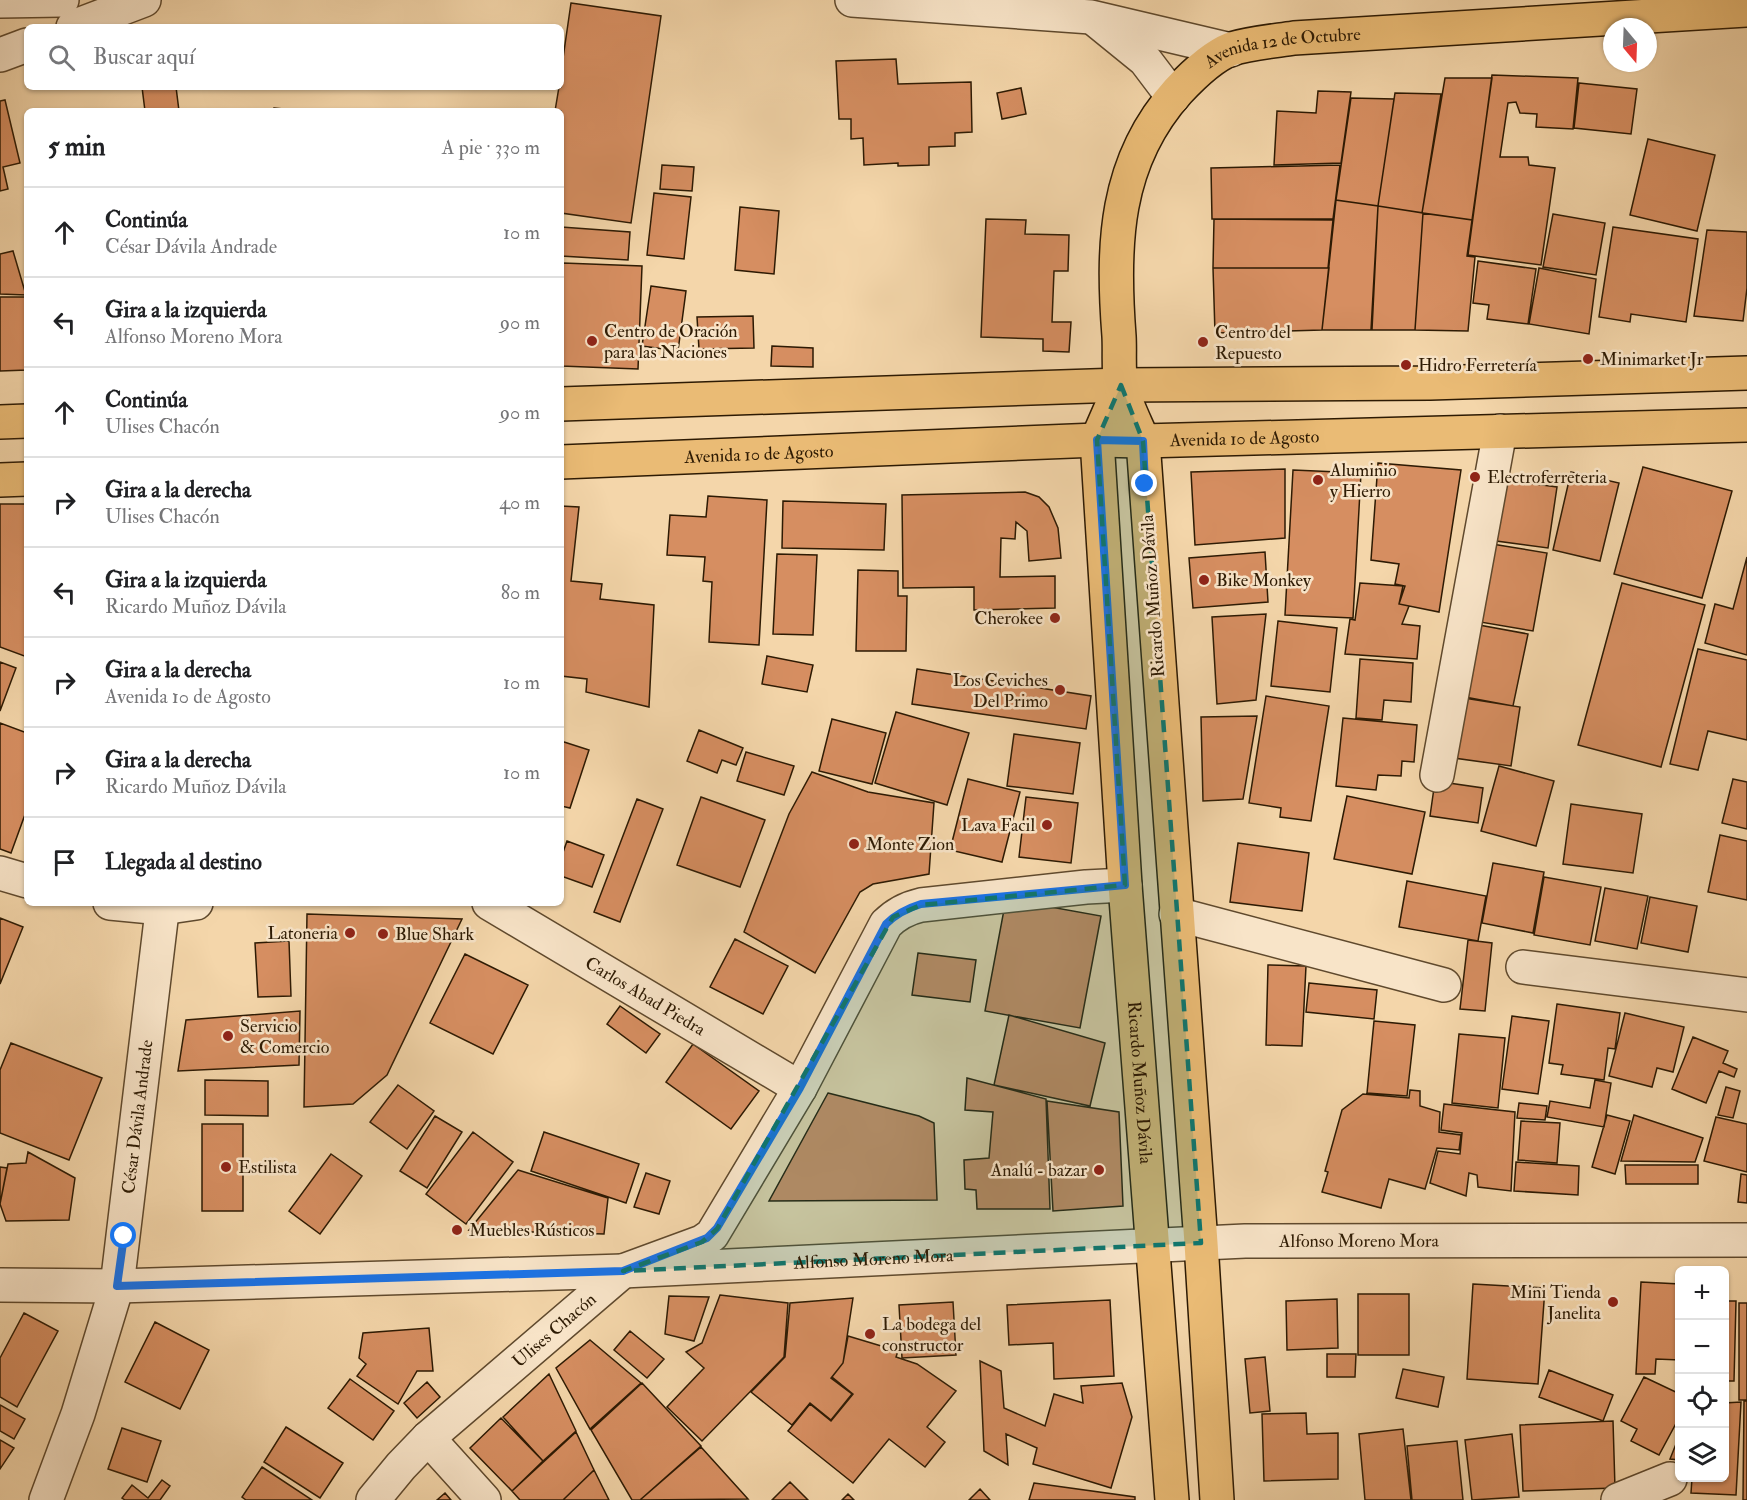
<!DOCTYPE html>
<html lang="es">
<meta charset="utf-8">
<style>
body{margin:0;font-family:"IM FELL Double Pica",serif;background:#f6f6f6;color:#202124}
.controls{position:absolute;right:18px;bottom:18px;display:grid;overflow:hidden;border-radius:9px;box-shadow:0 2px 4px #0004}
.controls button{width:54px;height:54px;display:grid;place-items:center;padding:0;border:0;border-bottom:2px solid #e0e0e0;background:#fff;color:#202124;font:30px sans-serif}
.compass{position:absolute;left:1603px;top:18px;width:54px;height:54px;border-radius:50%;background:#fff;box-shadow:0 2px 4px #0004;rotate:161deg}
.stop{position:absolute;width:18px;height:18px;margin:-14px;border:4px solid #1a73e8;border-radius:50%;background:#fff}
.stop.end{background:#1a73e8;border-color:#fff;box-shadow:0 2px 6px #0008}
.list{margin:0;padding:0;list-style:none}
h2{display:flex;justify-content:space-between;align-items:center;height:78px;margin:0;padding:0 24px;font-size:26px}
h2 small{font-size:20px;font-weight:400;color:#757577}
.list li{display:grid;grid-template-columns:39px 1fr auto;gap:18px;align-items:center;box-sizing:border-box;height:90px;padding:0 24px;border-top:2px solid #e0e0e0}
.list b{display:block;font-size:22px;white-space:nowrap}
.list p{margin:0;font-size:20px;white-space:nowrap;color:#757577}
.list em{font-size:20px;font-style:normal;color:#757577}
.icon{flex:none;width:33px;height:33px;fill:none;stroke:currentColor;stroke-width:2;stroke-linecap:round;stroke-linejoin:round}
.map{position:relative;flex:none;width:1747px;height:1500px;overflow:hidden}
.search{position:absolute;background:#fff;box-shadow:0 2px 4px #0004;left:24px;top:24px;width:540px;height:66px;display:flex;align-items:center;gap:15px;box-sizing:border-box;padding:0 21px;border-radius:9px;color:#757577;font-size:22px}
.panel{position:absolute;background:#fff;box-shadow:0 2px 4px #0004;left:24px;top:108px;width:540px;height:798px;border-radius:9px}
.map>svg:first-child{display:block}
.building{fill:#d68e61;stroke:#2d1a03;stroke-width:1.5}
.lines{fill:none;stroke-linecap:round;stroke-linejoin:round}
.minor-casing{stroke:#5f492d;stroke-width:36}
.major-casing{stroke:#2d1a03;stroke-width:36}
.minor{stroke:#f8e4c8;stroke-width:33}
.major{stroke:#eabb75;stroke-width:33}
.route{stroke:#1a73e8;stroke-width:8}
.marked{fill:#0f766e;fill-opacity:0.2;stroke:#0f766e;stroke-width:4.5;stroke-dasharray:12 8;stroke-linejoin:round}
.poi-dot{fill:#8f2418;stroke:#f8e4c8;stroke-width:2}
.labels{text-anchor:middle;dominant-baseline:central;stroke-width:5;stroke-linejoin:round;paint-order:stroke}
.street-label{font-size:18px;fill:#2d1a03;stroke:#f8e4c8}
.poi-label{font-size:18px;fill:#2d1a03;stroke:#f8e4c8;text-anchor:start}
</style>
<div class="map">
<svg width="1747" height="1500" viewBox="0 0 1747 1500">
<rect width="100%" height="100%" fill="#f4d6aa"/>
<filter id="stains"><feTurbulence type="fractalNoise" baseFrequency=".00333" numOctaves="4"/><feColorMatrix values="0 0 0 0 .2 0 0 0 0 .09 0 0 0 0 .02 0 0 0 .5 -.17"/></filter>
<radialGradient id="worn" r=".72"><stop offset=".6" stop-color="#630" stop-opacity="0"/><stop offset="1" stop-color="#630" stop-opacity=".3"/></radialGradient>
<path class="building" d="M571,3L661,16L631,223L561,213V111H555L559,87H561V72Z
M896,59L898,84L971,82L972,132L955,133V146L929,147V165L898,166V163L864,165L863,138L851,139V119H839L836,61Z
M1492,75L1578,78L1573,129L1536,127L1537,114L1520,113L1516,102L1508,103L1500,157H1528L1529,165L1555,168L1541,265L1468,255Z
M1445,78H1492L1472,220L1422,213Z
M1579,83L1637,89L1631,134L1574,128Z
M142,87H176L179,111H145Z
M1021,88L1026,114L1002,119L997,93Z
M1318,91L1351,92L1341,163L1274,165L1277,111L1316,113Z
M1395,93L1441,94L1422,213L1378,206Z
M1351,98L1394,99L1378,206L1336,200Z
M5,100L20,163L3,167L8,189L0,191V101Z
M274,108L303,111H274Z
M1648,139L1715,155L1697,231L1630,215Z
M662,165L694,167L692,191L660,189Z
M1340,165L1333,219H1212L1211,168Z
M654,193L691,197L684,259L647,255Z
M1336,200L1378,206L1371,330H1322Z
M1378,206L1423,213L1415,330H1372Z
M740,207L779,211L774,274L735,270Z
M1423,213L1472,220L1467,256L1475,257L1468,331L1415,330Z
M1553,214L1605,223L1596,275L1543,267Z
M986,219L1026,220L1025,234L1069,235L1068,271H1054L1052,322H1071L1069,352L1043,351V339L981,337Z
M1214,219L1333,220L1328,268H1213Z
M561,227L630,232L628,260L561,256Z
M1613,227L1698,239L1686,322L1631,314L1630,322L1599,317Z
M1707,230L1747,232V288L1743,321L1694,316Z
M13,251L26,295L0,294V254Z
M1478,261L1536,269L1528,324L1487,319L1489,305L1473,303Z
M563,263L642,266L638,369L561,366Z
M1213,268H1329L1322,330L1215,333Z
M1539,268L1596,279L1589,334L1529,324Z
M651,286L686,291L678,351L642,346Z
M0,297H27V370L0,371Z
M753,316L754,348L699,349L697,317Z
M772,346L813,348V367L771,366Z
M1378,463L1461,470L1439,612L1399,604L1405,586L1395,584L1399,564L1371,560Z
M1643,467L1732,491L1702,598L1614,574Z
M1285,469V538L1195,545L1191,472Z
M1293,470L1361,473L1353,618L1285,615Z
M1571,472L1619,483L1600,561L1553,550Z
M1498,479L1557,487L1548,548L1489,540Z
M1025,492L1039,497L1049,507L1058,528L1061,558L1029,561L1027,531L1016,522L1015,539L1001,538L1000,577L1055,576V608L974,610V587L903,588L902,495Z
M708,496L767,500L759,645L709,642L712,582L703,581L705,557L667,555L670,515L706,517Z
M783,501L886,504L884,550L782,548Z
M0,504H27V657L0,647Z
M561,506L579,507L571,581L602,584L600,599L654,605L649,707L586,692L587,679L561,676Z
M1492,544L1547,553L1533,631L1480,622Z
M1265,552L1268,602L1193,608L1189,558Z
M777,554L817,555L813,635L773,634Z
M1747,557V655L1705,643L1715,604L1733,609Z
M858,570L898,571V596H907L906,651H856Z
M1360,583L1403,586L1399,604L1409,606L1402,624L1420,626L1417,659L1345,654L1350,619L1355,620Z
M1622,583L1705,605L1661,767L1578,745Z
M1266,614L1256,700L1217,704L1212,617Z
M1278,621L1337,628L1330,692L1271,686Z
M1479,625L1528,634L1513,706L1465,697Z
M1698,649L1747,660V740L1708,731L1698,770L1670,764Z
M767,656L813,665L807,692L762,684Z
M1360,659L1413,663L1411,702L1384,700L1382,720L1356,718Z
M0,662L16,668L0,711Z
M917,669L1091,696L1086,729L912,704Z
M1266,696L1329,706L1311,821L1280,817L1281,808L1249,803Z
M1464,698L1520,707L1511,766L1454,758Z
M896,712L969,733L947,805L875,783Z
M1257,716L1243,799L1203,801L1201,717Z
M1343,718L1417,725L1414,762L1402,761L1401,776L1378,775L1376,790L1336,786Z
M832,719L886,733L872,784L819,771Z
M0,723L27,733V809L11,853L0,849Z
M699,730L743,748L736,765L722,760L717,773L687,761Z
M1014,734L1080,743L1073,794L1007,786Z
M561,741L589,750L570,808L561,806Z
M746,752L794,766L784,795L737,781Z
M1499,766L1554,781L1536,846L1481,831Z
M812,772L868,792L934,803L929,874L873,884L860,892L815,973L744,932L789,814Z
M968,779L1020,792L1002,862L950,850Z
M1733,779L1747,782V829L1722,823Z
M1435,781L1483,788L1478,823L1430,816Z
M1347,796L1425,812L1412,874L1334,859Z
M701,797L765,820L740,887L677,865Z
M1026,797L1078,803L1071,863L1019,857Z
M637,799L663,809L620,922L594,912Z
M1571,804L1642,814L1633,873L1563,864Z
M1720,835L1747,841V900L1708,892Z
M567,841L604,855L592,887L561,876V858Z
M1238,843L1309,853L1302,911L1230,902Z
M1493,863L1544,872L1533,933L1482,923Z
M1544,877L1601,887L1590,945L1534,935Z
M1407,881L1486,896L1478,941L1399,927Z
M1605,888L1648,896L1637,949L1595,941Z
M1650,897L1697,906L1688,952L1641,943Z
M1006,899L1101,916L1080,1028L985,1011Z
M307,914L462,919L387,1075L353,1104L304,1107Z
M0,918L23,927L0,984Z
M735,939L788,966L763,1014L710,987Z
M1468,940L1492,943L1485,1011L1460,1009Z
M289,941L291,996L258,997L255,943Z
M918,953L976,960L970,1002L912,995Z
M465,954L528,985L493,1054L430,1023Z
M1268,965L1306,966L1302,1046L1266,1045Z
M1309,983L1377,990L1374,1019L1306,1012Z
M1557,1004L1620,1013L1615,1049L1608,1048L1604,1080L1561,1074L1563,1065L1549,1063Z
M620,1006L660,1034L646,1053L607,1024Z
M300,1011L299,1065L178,1071L186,1020Z
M1625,1013L1684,1027L1673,1072L1657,1068L1652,1087L1609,1076Z
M1009,1015L1105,1043L1090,1106L994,1085Z
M1512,1016L1549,1021L1538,1094L1502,1089Z
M1374,1021L1415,1025L1407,1096L1367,1093Z
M1459,1034L1505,1038L1498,1108L1452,1103Z
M1693,1037L1728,1051L1723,1063L1737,1069L1734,1077L1719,1071L1706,1103L1672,1089Z
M11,1043L102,1078L69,1160L0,1133V1070Z
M693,1044L759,1091L731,1129L666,1082Z
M967,1078L1046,1099L1050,1209H977L976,1190L965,1189L964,1160L989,1158L993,1112L965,1110Z
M205,1080L268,1081V1116L205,1115Z
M1595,1080L1611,1083L1604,1127L1547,1117L1550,1101L1590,1108Z
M398,1085L434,1111L407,1149L370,1122Z
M1726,1087L1740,1091L1733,1118L1718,1115Z
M1410,1090L1420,1091V1106L1440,1112L1439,1132L1461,1135L1459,1150L1437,1148L1425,1189L1389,1179L1381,1208L1322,1192L1328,1172L1325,1171L1342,1110L1363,1094L1409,1098Z
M828,1093L919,1116L934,1123L937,1200L769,1201Z
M1047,1101L1119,1112L1123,1206L1053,1211Z
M1519,1103L1547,1106L1545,1120L1517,1118Z
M1444,1104L1515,1112L1511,1191L1478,1187L1477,1175L1469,1173L1466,1196L1430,1183L1438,1151L1460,1154L1462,1133L1441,1130Z
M1607,1115L1630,1121L1615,1174L1592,1167Z
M1634,1115L1703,1138L1695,1162L1621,1161Z
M435,1116L462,1132L427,1188L400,1171Z
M1716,1117L1747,1124V1172L1704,1161Z
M1521,1121L1560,1123L1557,1163L1518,1160Z
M202,1124H243V1211H202Z
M473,1132L513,1162L466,1224L426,1194Z
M544,1132L639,1164L626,1203L531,1171Z
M28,1152L75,1178L69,1220L6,1221L0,1204L8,1164L26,1163Z
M331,1154L362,1176L320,1234L289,1211Z
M1516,1162L1579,1166L1578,1195L1514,1191Z
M1625,1165H1698V1184H1626Z
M0,1167L7,1168L0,1204Z
M518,1170L608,1198L604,1234L469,1230Z
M646,1173L670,1181L659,1214L634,1207Z
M1741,1174L1747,1175V1203L1738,1202Z
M1641,1282L1680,1284V1360L1656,1359L1655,1374H1636Z
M1473,1284L1545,1288L1538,1384L1467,1379Z
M1358,1294H1409V1355H1358Z
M720,1295L788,1303L784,1357L702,1441L667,1407L704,1368L686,1352L702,1343Z
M669,1296L709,1297L694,1341L665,1334Z
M853,1298L843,1363L831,1378L852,1394L831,1420L810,1403L792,1425L751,1392L785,1357L790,1303Z
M1337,1299L1338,1348L1287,1350L1286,1301Z
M1110,1300L1114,1376L1054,1379L1053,1343L1009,1345L1007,1305Z
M1724,1301H1736L1734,1381H1724Z
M953,1302L956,1355L902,1358L899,1305Z
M1739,1303H1747V1400H1739Z
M24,1313L58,1331L17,1407L0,1397V1358Z
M155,1322L209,1350L180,1409L125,1382Z
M429,1328L433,1371H417L398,1404L357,1376L366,1364L359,1358L363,1333Z
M630,1331L664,1359L647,1378L614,1350Z
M848,1336L898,1351L896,1357L917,1364L956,1391L927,1427L945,1442L925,1467L889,1439L853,1483L788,1431L810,1404L831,1421L853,1394L832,1377L843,1363Z
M590,1340L641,1383L590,1429L556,1368Z
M1327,1354H1356L1355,1377H1327Z
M1265,1357L1270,1411L1250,1413L1245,1359Z
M980,1361L1001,1371L1004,1408L1045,1426L1054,1394L1083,1403L1081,1386L1122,1383L1132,1417L1111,1488L1033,1464L1037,1448L1006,1434L1008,1465L984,1451Z
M1403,1369L1444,1377L1438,1407L1396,1398Z
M1549,1370L1613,1395L1603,1421L1539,1397Z
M549,1374L576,1431L543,1461L503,1417Z
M1644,1377L1680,1394V1416L1659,1455L1631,1441L1637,1429L1621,1421Z
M350,1379L394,1411L373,1440L328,1408Z
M427,1382L440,1397L417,1418L404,1403Z
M642,1383L701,1446L640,1500H632L591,1430Z
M1744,1401H1747V1500H1743Z
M1741,1402L1736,1495L1691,1493L1692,1478H1724V1403Z
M0,1405L25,1419L14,1439L0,1431Z
M1306,1413L1307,1434L1338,1433V1479L1264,1481L1262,1414Z
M501,1418L543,1461L512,1491L470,1448Z
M1613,1421L1615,1488L1523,1491L1520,1425Z
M286,1427L343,1463L320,1498L264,1462Z
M122,1428L161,1441L147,1482L108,1469Z
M1403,1429L1411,1500H1365L1359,1434Z
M576,1432L594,1470L563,1500H520L512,1491Z
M1512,1434L1519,1497L1472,1500L1465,1440Z
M1680,1434V1460L1670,1459Z
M0,1440L14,1448L0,1469Z
M1457,1441L1463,1500H1412L1407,1446Z
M701,1447L748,1499L640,1500Z
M262,1467L312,1500H246L242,1497Z
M594,1470L609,1500H563Z
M162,1480L170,1486L160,1500H125L122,1498L132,1485L148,1498Z
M790,1482L808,1500H772Z
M1034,1483L1135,1497V1500H1029Z
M980,1489L990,1500H969Z
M445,1493L451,1500H437Z
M848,1494L854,1500H842Z"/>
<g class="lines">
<g class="minor-casing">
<g id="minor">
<path d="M852,0L1091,17L1231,50"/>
<path d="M0,1L62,0"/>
<path d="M1097,21L1145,60L1173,97"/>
<path d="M73,27L144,0"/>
<path d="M0,55L27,45"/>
<path d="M1437,775L1500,431"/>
<path d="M0,873L27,881"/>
<path d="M110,903L162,908L196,903"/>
<path id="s1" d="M489,903L800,1088"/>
<path d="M1176,914L1444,985"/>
<path d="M1523,967L1747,995"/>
<path id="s2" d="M0,1285L117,1286L623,1271L1245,1241L1747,1240"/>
<path d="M428,1438L484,1500"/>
<path id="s3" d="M46,1500L78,1414L117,1286L163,903"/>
<path id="s4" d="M373,1500L401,1466L428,1438L623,1271L702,1242L712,1235L800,1088L886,924C896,914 908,908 921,905L1086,887L1125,885"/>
<path d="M1618,1500L1670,1479"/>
</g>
</g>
<g class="major-casing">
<g id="major">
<path id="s5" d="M1121,385L1097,440L1125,885L1172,1500"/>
<path d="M561,404L1121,385L1430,383L1747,373"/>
<path d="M0,422L27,421"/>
<path id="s6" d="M561,462L1097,440L1143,441L1747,425"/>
<path d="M0,480L27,479"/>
<path id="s7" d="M1217,1500L1201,1243L1143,441C1136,424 1126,405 1121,386C1118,371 1120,352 1119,336C1112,246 1114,162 1178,91C1192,76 1211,57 1231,49C1251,43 1274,41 1294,38L1747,10"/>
</g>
</g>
<use href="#minor" class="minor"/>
<use href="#major" class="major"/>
</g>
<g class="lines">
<path class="route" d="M124,1236L117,1286L623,1271L707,1238L717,1228L800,1088L886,924C896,914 908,908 921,904L1125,885L1097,440L1143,441L1145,484"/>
</g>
<path class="marked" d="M1121,385L1143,441L1201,1243L623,1271L702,1242L717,1229L893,917L921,905L1125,885L1097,440Z"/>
<g class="poi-dot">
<circle cx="592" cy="341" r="6"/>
<circle cx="1203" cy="342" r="6"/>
<circle cx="1588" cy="359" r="6"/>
<circle cx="1406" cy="365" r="6"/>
<circle cx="1475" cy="477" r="6"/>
<circle cx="1318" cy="480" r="6"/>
<circle cx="1204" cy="580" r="6"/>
<circle cx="1055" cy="618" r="6"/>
<circle cx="1060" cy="690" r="6"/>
<circle cx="1047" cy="825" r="6"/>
<circle cx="854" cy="844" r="6"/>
<circle cx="350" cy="933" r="6"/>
<circle cx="383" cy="934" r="6"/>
<circle cx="228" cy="1036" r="6"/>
<circle cx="226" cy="1167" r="6"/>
<circle cx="1099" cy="1170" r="6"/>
<circle cx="457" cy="1230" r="6"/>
<circle cx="1613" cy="1302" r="6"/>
<circle cx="870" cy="1334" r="6"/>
</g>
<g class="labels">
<g class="street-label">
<text stroke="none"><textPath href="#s7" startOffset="1550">Avenida 12 de Octubre</textPath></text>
<text stroke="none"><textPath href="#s6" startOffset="684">Avenida 10 de Agosto</textPath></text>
<text stroke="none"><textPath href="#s6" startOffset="198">Avenida 10 de Agosto</textPath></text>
<text transform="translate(1153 596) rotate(-94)">Ricardo Muñoz Dávila</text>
<text stroke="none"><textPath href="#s1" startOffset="182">Carlos Abad Piedra</textPath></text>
<text stroke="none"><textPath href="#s5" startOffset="704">Ricardo Muñoz Dávila</textPath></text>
<text stroke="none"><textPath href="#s3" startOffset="396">César Dávila Andrade</textPath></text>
<text stroke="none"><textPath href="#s2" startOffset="1360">Alfonso Moreno Mora</textPath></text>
<text stroke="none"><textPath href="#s2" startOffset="874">Alfonso Moreno Mora</textPath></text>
<text stroke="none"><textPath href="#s4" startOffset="249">Ulises Chacón</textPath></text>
</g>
<g class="poi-label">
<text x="604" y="331">Centro de Oración<tspan x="604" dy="21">para las Naciones</tspan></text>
<text x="1215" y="332">Centro del<tspan x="1215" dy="21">Repuesto</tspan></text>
<text x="1600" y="359">Minimarket Jr</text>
<text x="1418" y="365">Hidro Ferretería</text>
<text x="1330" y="470">Aluminio<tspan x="1330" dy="21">y Hierro</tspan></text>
<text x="1487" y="477">Electroferreteria</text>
<text x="1216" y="580">Bike Monkey</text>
<text x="1043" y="618" text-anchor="end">Cherokee</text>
<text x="1048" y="680" text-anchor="end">Los Ceviches<tspan x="1048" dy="21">Del Primo</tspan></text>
<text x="1035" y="825" text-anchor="end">Lava Facil</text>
<text x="866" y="844">Monte Zion</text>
<text x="338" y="933" text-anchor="end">Latoneria</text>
<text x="395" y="934">Blue Shark</text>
<text x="240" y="1026">Servicio<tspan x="240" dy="21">&amp; Comercio</tspan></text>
<text x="238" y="1167">Estilista</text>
<text x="1087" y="1170" text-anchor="end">Analú - bazar</text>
<text x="469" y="1230">Muebles Rústicos</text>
<text x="1601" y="1292" text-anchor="end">Mini Tienda<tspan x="1601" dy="21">Janelita</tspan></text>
<text x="882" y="1324">La bodega del<tspan x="882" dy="21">constructor</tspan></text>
</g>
</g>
<rect width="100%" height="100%" filter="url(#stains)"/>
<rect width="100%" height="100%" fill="url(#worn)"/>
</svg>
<div class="controls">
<button>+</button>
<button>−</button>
<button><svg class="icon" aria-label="locate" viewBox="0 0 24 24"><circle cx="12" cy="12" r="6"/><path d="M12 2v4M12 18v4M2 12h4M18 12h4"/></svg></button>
<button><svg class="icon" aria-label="layers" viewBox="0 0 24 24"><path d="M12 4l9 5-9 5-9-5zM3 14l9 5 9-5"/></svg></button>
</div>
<svg class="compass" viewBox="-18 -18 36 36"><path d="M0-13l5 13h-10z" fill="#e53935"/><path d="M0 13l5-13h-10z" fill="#757577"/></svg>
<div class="stop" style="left:124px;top:1236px"></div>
<div class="stop end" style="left:1145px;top:484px"></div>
<div class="search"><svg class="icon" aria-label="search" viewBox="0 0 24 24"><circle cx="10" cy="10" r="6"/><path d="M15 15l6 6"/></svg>Buscar aquí</div>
<section class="panel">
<h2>5 min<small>A pie · 330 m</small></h2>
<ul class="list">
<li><svg class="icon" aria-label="ahead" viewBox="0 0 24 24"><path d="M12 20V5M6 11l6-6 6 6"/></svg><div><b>Continúa</b><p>César Dávila Andrade</p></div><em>10 m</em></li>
<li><svg class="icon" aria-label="left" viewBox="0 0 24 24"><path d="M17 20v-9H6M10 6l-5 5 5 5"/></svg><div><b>Gira a la izquierda</b><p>Alfonso Moreno Mora</p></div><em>90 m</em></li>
<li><svg class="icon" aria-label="ahead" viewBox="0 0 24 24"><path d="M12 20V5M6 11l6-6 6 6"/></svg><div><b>Continúa</b><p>Ulises Chacón</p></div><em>90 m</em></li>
<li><svg class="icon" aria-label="right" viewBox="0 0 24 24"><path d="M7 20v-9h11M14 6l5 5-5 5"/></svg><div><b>Gira a la derecha</b><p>Ulises Chacón</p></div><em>40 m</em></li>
<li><svg class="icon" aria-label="left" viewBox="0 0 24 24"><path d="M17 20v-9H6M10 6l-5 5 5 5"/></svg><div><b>Gira a la izquierda</b><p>Ricardo Muñoz Dávila</p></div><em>80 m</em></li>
<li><svg class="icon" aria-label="right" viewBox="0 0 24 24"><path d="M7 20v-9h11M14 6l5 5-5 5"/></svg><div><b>Gira a la derecha</b><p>Avenida 10 de Agosto</p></div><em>10 m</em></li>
<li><svg class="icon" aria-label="right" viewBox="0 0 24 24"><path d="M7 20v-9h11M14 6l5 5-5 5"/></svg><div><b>Gira a la derecha</b><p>Ricardo Muñoz Dávila</p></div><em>10 m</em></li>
<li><svg class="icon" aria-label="arrive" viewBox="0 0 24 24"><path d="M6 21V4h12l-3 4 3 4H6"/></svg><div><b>Llegada al destino</b></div></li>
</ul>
</section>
</div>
